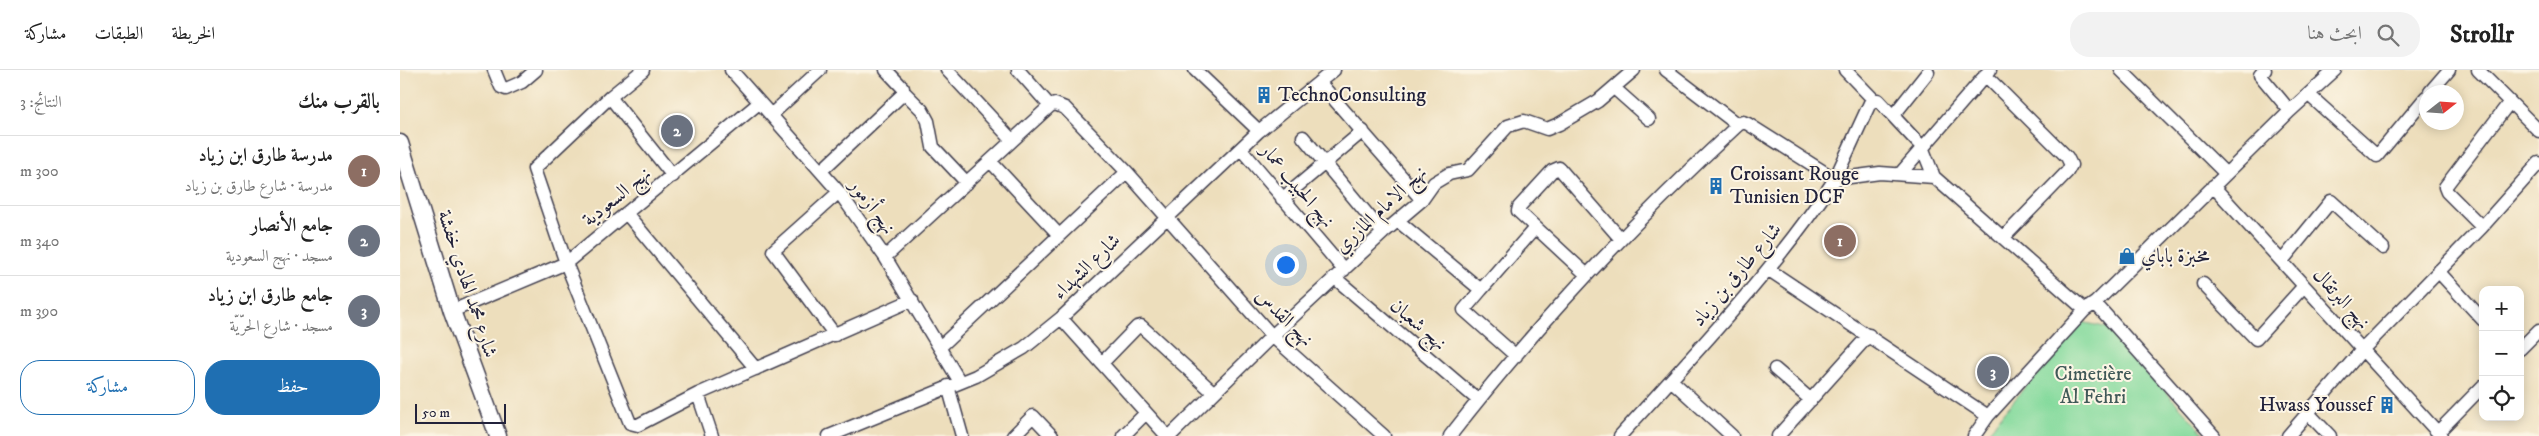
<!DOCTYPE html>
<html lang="ar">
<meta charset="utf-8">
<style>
body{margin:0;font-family:"IM FELL DW Pica",Amiri,serif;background:#f2f2f2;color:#222;direction:rtl}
.controls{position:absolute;right:15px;bottom:15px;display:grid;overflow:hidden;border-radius:10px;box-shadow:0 2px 12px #0003}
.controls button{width:45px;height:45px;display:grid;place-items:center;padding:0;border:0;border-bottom:1px solid #e0e0e0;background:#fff;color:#222;font:25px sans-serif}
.compass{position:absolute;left:2019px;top:15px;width:45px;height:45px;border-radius:50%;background:#fff;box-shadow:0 2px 12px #0003;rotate:73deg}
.scale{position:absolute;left:15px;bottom:12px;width:91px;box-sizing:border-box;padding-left:5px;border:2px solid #22223b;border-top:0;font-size:14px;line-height:18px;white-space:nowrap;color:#22223b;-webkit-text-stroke:4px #fcf5e5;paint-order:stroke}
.you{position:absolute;left:885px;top:194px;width:18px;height:18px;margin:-12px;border:4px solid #fff;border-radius:50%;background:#1a73e8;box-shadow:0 0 0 8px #1a73e833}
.badge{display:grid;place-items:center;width:32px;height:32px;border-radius:50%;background:#1f6fb2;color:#fff;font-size:16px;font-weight:700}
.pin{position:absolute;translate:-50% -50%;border:2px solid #fff;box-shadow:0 1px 5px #0006}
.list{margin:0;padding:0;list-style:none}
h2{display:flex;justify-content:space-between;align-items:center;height:65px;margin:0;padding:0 20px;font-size:21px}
h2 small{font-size:16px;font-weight:400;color:#767676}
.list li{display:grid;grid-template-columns:32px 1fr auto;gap:15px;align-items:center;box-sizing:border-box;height:70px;padding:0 20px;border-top:1px solid #e0e0e0}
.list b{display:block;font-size:19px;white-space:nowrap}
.list p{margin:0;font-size:16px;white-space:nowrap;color:#767676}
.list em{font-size:16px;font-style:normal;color:#767676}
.actions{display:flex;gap:10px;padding:15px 20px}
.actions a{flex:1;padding:11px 0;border:1px solid #1f6fb2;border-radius:20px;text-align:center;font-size:18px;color:#1f6fb2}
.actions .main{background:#1f6fb2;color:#fff}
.icon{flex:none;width:28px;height:28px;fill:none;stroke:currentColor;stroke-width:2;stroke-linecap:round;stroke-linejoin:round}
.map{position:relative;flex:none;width:2139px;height:366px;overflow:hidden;direction:ltr}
header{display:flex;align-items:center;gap:30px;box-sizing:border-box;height:70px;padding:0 25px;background:#fff;border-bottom:1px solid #e0e0e0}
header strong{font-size:24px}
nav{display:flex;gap:28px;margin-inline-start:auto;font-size:18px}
.search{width:350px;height:45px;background:#f2f2f2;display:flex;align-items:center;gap:12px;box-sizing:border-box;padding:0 18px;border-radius:20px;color:#767676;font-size:19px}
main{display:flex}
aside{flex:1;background:#fff}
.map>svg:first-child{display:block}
.green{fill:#85da9d;stroke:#547e6c}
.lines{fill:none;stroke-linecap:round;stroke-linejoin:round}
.minor-casing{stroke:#403e4e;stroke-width:15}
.major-casing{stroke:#403e4e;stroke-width:19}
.minor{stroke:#fff;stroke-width:12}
.major{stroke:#fff;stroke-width:16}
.labels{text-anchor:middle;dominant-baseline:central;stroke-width:4;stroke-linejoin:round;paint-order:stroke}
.poi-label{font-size:20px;fill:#22223b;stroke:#fcf5e5;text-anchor:start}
.street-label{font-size:20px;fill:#22223b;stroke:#fcf5e5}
.park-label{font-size:20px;fill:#405958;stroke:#fcf5e5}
</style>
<header>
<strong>Strollr</strong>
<div class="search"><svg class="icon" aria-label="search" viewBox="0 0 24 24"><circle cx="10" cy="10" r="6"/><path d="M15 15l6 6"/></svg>ابحث هنا</div>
<nav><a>الخريطة</a><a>الطبقات</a><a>مشاركة</a></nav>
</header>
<main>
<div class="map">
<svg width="2139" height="366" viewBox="0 0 2139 366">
<rect width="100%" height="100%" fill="#fcf5e5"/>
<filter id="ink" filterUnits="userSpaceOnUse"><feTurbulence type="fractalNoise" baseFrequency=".02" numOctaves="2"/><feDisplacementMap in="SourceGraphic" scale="10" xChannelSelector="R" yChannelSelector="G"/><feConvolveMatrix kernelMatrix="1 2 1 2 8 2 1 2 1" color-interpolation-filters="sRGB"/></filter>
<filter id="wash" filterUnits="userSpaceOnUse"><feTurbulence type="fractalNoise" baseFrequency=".0096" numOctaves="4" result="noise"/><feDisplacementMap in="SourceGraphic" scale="20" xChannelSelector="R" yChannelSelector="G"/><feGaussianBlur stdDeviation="1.12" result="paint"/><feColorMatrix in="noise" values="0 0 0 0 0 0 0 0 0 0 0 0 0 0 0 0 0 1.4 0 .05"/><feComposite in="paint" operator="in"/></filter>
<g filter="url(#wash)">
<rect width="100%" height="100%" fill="#eddebc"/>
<path class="green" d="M1682,252L1709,258L1806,366H1585L1674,257Z"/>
</g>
<g filter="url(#ink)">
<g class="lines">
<g class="minor-casing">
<path id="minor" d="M94,0L101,17L106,19L122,12L136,0
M243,0L210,27L134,99L166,193L230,353L238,355L298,324L512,230
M331,0L439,122L485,187L560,312
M547,0L612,70
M618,0L650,36
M795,0L859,61
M1266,0L1338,55L1343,52L1348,54L1435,109L1470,33L1474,30
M1445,0L1474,30H1478L1522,77L1534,107
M1721,0L1826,104
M1865,0L1860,5L1890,41
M2078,0L2139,61
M1585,5L1667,87L1671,95L1667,102L1604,167
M919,12L1022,130
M1214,18L1249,49
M504,22L522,40L528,51L533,77L567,113
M2030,22L2049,0
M1909,25L1977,86L2026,27
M210,27L273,106
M371,45L420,0
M1493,46L1528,2
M903,67L983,163
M841,79L944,200
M590,91L659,165
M421,101L503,24V18L486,0
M1500,104L1590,0
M1813,116L2041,366
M882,129L963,61
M226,143L356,299
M998,151L1081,220L1135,158
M2082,157L2047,122L2045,117L2109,33
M485,187L650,36L655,34L665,38L727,102L872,266L984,366
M1882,191L1931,131L1983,178
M1369,200L1588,346
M2038,201L2083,250
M1187,205L1118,141L1119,137L1152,101L1159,98L1220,168
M935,208L1078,330
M1803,214L1856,269L1904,216
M1081,220L1064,240L1116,286
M1695,233L1814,366
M52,241L166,193L359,33
M661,248L767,366
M435,265L373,181L439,122
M541,276L727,102
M2120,279L2139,260
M702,293L737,257L741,256L814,323
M1375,299L1411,330
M1271,310L1332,366
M548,316L562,366
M298,324L312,366
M1908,343L1930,366
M2038,362L2083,316
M429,366L576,306L624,278L661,248L859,61L934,0
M613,366L633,346L652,366
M723,366L746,343
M770,366L872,266L983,163L1022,130L1034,113L1049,104L1068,100L1108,56L1124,51L1147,59L1159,54L1198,31L1234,0
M1050,366C1137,254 1234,151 1338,55
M1220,366C1295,283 1373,202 1435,109L1480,103L1534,107L1685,240
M1378,366L1469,265
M1574,366L1588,346L1685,240L1695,233L1890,41L1935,0
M1888,366L1962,280L2082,157L2139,93"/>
</g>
<g class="major-casing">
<path id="major" d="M0,73L52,241L98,366"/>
</g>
<use href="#minor" class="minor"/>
<use href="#major" class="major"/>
</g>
</g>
<defs>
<g id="building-bare" transform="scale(1.35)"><path d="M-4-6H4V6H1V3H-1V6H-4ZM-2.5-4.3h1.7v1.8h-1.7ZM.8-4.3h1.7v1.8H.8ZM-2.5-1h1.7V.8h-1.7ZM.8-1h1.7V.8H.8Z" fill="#1f6fb2" stroke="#fcf5e5" stroke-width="2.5" paint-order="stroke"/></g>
<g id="shop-bare" transform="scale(1.35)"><path d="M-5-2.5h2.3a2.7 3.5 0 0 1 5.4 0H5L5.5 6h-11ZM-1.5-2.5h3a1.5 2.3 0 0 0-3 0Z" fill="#1f6fb2" stroke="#fcf5e5" stroke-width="2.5" paint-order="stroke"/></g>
</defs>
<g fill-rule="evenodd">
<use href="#building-bare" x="864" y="25"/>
<use href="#building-bare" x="1316" y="116"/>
<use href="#shop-bare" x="1727" y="186"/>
<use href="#building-bare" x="1987" y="335"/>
</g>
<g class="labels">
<g class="poi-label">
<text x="878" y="25">TechnoConsulting</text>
<text x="1330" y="104">Croissant Rouge<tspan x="1330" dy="23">Tunisien DCF</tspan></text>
<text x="1741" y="186">مخبزة باباي</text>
<text x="1973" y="335" text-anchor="end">Hwass Youssef</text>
</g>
<g class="street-label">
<text transform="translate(897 116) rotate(50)">نهج الحبيب عمار</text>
<text transform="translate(217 127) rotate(-39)">نهج السعودية</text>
<text transform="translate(472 137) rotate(54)">نهج أزمور</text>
<text transform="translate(981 140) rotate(-43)">نهج الامام المازري</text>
<text transform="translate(687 197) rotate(-44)">شارع الشهداء</text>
<text transform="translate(1337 205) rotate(-50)">شارع طارق بن زياد</text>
<text transform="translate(67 214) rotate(72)">شارع محمد الهادي خفشة</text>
<text transform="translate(1941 229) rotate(48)">نهج البرتقال</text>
<text transform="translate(884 248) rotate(45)">نهج القدس</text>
<text transform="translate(1018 255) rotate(41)">نهج شعبان</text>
</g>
<g class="park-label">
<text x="1693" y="304">Cimetière<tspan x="1693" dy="23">Al Fehri</tspan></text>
</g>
</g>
</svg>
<div class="controls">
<button>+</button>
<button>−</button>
<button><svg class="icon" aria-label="locate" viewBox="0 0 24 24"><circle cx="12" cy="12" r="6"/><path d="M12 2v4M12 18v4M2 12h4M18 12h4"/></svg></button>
</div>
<svg class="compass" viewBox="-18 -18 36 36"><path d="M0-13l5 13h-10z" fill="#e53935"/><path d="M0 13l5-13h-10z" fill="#767676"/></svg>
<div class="scale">50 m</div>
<div class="you"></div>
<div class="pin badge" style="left:1440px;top:171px;background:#8d6e63">1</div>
<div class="pin badge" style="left:277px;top:61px;background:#6b7280">2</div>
<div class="pin badge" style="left:1593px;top:302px;background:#6b7280">3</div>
</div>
<aside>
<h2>بالقرب منك<small>النتائج: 3</small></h2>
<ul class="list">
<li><span class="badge" style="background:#8d6e63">1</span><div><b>مدرسة طارق ابن زياد</b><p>مدرسة · شارع طارق بن زياد</p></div><em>300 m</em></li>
<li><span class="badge" style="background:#6b7280">2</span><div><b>جامع الأنصار</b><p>مسجد · نهج السعودية</p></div><em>340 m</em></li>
<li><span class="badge" style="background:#6b7280">3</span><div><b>جامع طارق ابن زياد</b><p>مسجد · شارع الحرّيّة</p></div><em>390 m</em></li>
</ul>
<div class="actions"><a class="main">حفظ</a><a>مشاركة</a></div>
</aside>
</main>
